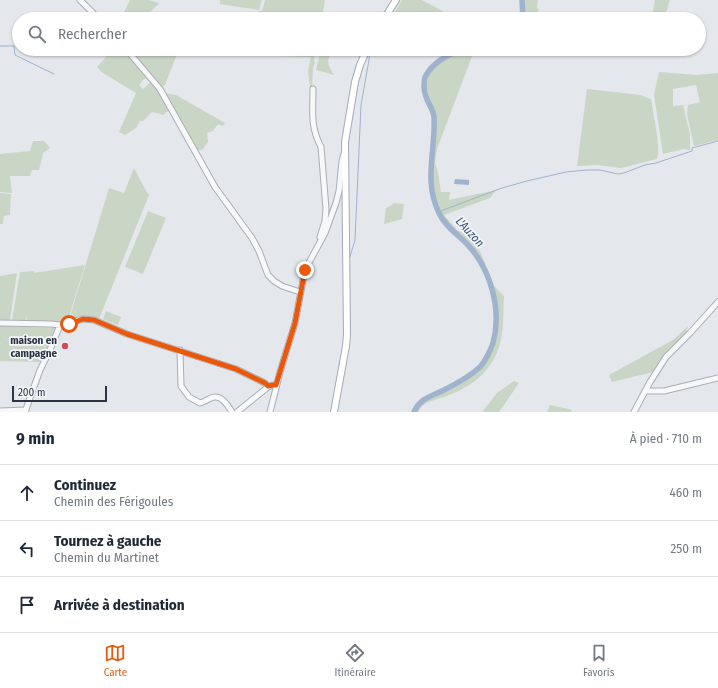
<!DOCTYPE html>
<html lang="fr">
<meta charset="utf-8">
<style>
body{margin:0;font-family:"Fira Sans Condensed",sans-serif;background:#f2f2f3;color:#1f2937}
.scale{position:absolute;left:12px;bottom:10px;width:95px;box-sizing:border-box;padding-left:4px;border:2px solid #2b3445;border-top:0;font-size:11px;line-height:14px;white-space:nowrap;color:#2b3445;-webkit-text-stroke:3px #f4f6f9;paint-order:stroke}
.stop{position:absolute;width:12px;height:12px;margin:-9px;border:3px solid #ea580c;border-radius:50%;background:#fff}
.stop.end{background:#ea580c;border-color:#fff;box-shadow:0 1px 4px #0008}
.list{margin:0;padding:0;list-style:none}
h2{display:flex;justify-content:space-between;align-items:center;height:52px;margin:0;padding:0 16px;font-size:17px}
h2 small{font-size:13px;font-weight:400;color:#747a83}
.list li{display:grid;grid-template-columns:26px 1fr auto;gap:12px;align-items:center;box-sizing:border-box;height:56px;padding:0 16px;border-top:1px solid #e0e1e3}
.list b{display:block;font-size:15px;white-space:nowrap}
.list p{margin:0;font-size:13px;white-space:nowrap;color:#747a83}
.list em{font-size:13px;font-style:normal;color:#747a83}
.icon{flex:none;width:22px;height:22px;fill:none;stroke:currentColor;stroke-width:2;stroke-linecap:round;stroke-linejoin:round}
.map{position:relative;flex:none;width:718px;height:412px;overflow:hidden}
.search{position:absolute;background:#fff;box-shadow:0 1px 3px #0004;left:12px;right:12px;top:12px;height:44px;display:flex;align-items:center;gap:10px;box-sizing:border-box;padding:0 14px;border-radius:22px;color:#747a83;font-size:15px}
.sheet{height:220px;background:#fff}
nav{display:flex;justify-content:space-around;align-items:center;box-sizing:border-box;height:56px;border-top:1px solid #e0e1e3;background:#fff;font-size:11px;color:#747a83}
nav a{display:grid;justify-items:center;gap:2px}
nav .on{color:#ea580c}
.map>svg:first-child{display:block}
.green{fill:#c9d6c5}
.water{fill:#9fb4cc}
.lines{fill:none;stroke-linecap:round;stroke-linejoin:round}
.stream{stroke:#9fb4cc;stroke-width:1}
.river{stroke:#9fb4cc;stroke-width:5.5}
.minor-casing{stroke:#a9aeb7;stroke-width:7}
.major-casing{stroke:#a3abb8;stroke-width:8}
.minor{stroke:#f7f8fa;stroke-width:5}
.major{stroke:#fff;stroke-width:6}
.route{stroke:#ea580c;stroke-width:5}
.poi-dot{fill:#d1495b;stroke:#f4f6f9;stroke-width:1.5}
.labels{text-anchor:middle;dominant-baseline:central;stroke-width:3.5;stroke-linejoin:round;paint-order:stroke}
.poi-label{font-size:11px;font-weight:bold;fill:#2b3445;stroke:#f4f6f9;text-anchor:end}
.water-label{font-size:12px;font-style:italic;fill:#34527a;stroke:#f4f6f9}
</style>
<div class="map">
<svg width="718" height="412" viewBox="0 0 718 412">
<rect width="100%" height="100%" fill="#e4e7ec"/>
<path class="green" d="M130,0H149L159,3C154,10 150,9 147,19H123L121,18Z
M220,0H262L259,10L220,4Z
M265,0H325L322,19H257L258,11H262Z
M402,0H422L457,19H391Z
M523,0H538L537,8L539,9L535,19H524Z
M655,0H670L664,19L653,18L652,15Z
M113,49H124L149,79H144L139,85L143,89L152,81L171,111L166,112L164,115L152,112L143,121H140L136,128L125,135L119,132L136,93L103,73L97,67Z
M135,49H179L165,85L162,87L160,86L146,70L133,53Z
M185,49H316L314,60L315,62L313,68L312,89L310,88L308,70L311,57L184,53Z
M321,49H333C326,61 327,63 334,75L316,70Z
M464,49H491L474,51L437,149L435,162L438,173L441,192H450L449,200L496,190L490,198L444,215L457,230L468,236L480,251L494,286L504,296C503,308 504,321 502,333C498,367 475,386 444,397C433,401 424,401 418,412H415C421,400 432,397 444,392C453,387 475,374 482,367C485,363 493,348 494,343C496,335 499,324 498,316C498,293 484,261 468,244C459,234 446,226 440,213C430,193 431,169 433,148C434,137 436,128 435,117C434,104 423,98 426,80C429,64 450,54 464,49Z
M659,72L697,75L718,73V140L694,146L687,114L688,105L700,102L696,85L673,89V106L683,105L690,134V150L684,149L663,154L654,95Z
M587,89L640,95L651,99C653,113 661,147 657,159L621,168L597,165L577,166Z
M165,93L176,95L225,123L223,126L218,124L213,131L207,133L208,142L202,150H197L168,100Z
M33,141H44L50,148L43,153L39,170H32L30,176H10L12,193L0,192V154L30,151Z
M134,168L146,191L149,195L99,319L68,323L109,188L124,193Z
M0,193L11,194L10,215L4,216L3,224H0Z
M393,203L404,204L402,219L384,224L386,208L392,205Z
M148,211L166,218L143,274L125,267Z
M85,265L67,323L27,322V315L26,322H14L12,320L20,272L34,271V273Z
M17,273L10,320L9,322H0V276Z
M106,311L121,317L118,325L103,319Z
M0,326L55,328L56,330L48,351L43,354L42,362L0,361V344H1L0,343Z
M688,326L686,333L658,363L653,372L612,382L609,375L673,340Z
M514,381L519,383L499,412H482L497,393Z
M550,405L572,410L571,412H547Z"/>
<path class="water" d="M455,179L469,180V185L454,184Z"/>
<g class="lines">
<path class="stream" d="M0,46H14L15,55L54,74
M438,212L502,188L527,181L566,172L587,170H600L618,174L624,173L645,165L656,163L692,151V148L718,141
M349,260L355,240L361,105L369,60L370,49"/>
<path class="river" d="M522,0L523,19
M414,412C420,398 432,396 444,390C456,384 470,376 480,367C485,362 491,349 493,343C502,310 491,269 467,244C457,234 445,226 439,213C423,181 436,150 434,117C433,106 424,101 424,86C424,83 424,80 425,77C433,62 447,55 463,49"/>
<g class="minor-casing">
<path id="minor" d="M80,0L99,19
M126,49L160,89L215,187L252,238L259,251L268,275L274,281L282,286L300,292
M313,89C313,112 310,126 321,147L326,209L325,221L320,237
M0,323L51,324L60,325L83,319L94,320L127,334L236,369L265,383L268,387
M180,350L181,386L189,397L200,403C205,402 210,397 215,397C222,396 229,407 232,412
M645,391H664L718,378
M0,411L26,410
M25,412L40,370L50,350L60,325
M237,412L268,387L273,385H276
M270,412L280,372L295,323L305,270L325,233L336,203L339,191L342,161L344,154
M634,412L650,382L666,357L690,333L718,302"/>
</g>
<g class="major-casing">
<path id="major" d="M384,19L396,0
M334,412L346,346L347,335L345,142L355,82L360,65L367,49"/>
</g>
<use href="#minor" class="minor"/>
<use href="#major" class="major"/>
</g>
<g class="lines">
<path class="route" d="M69,324L83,319L94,320L127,334L236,369L265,383L268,386L273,385H276L295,323L305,270"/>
</g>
<circle class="poi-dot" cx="65" cy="346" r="4"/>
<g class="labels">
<g class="poi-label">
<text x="57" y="340">maison en<tspan x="57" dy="13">campagne</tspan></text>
</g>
<g class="water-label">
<text transform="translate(470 232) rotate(48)">L'Auzon</text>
</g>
</g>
</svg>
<div class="scale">200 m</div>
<div class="stop" style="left:69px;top:324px"></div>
<div class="stop end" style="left:305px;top:270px"></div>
<div class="search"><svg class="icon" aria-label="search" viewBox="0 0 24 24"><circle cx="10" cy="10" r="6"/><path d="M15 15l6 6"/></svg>Rechercher</div>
</div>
<section class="sheet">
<h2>9 min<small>À pied · 710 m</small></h2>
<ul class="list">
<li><svg class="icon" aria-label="ahead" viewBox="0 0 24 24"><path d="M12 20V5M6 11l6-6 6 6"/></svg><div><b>Continuez</b><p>Chemin des Férigoules</p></div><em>460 m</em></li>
<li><svg class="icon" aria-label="left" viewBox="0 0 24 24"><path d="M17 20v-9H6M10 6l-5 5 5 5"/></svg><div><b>Tournez à gauche</b><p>Chemin du Martinet</p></div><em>250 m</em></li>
<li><svg class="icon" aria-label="arrive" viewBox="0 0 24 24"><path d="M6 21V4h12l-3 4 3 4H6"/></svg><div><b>Arrivée à destination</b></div></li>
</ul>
</section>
<nav>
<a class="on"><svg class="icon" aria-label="map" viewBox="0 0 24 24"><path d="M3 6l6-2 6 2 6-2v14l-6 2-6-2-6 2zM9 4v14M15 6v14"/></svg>Carte</a>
<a><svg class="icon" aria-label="directions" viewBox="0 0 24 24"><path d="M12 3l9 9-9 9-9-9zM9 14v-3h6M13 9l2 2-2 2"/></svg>Itinéraire</a>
<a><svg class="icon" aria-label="saved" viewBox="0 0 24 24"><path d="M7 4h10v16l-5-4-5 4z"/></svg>Favoris</a>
</nav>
